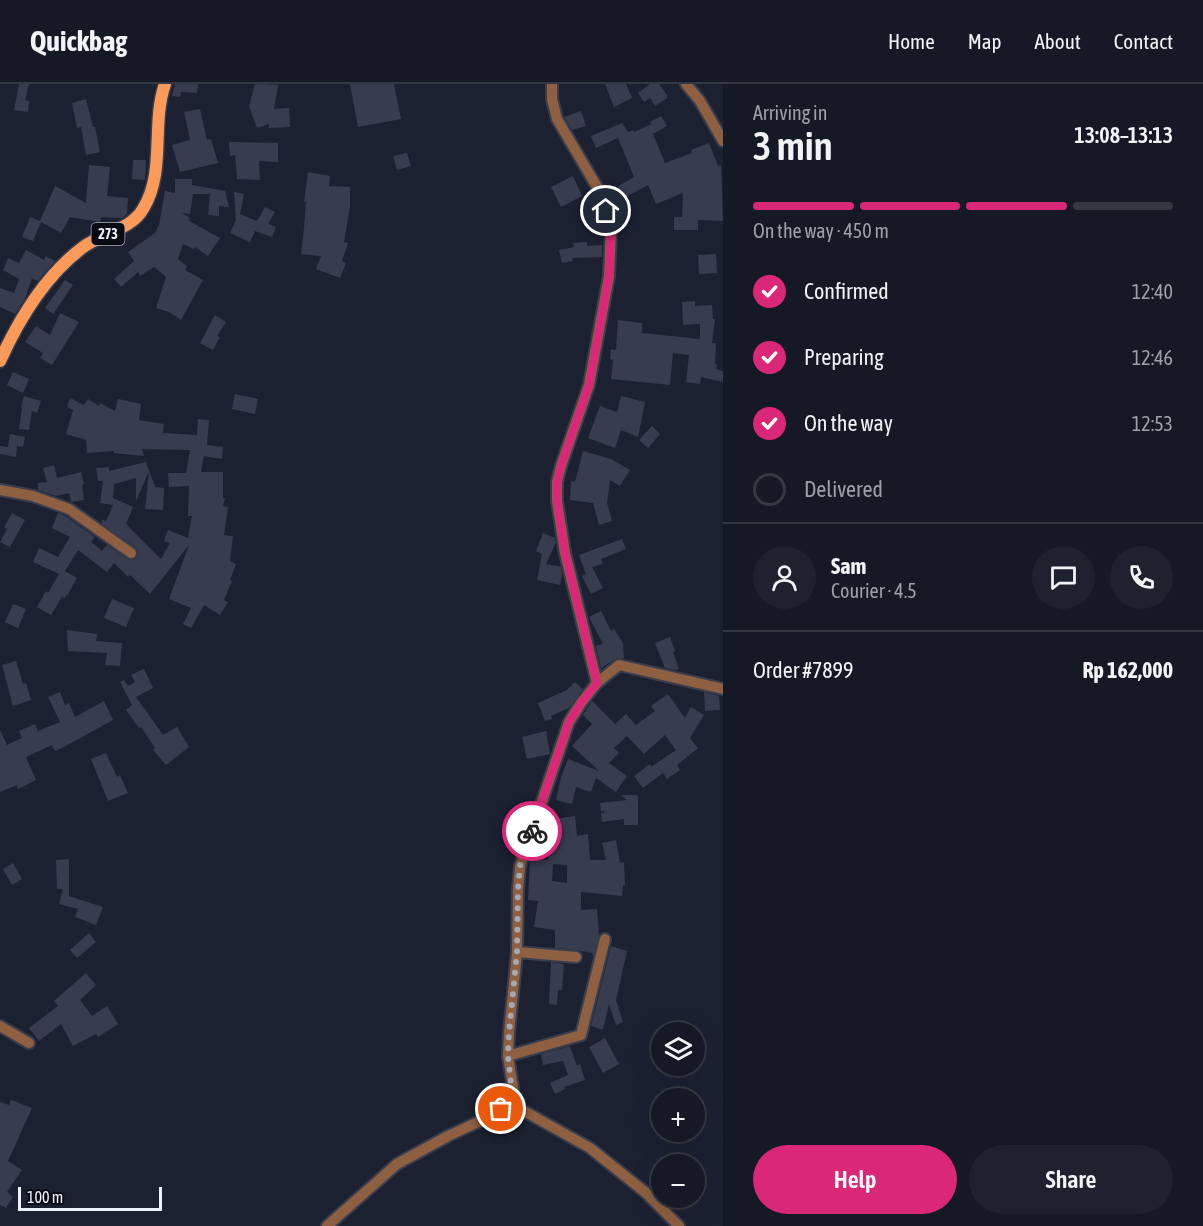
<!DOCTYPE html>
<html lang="en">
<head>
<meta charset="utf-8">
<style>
  body { margin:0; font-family:"Asap Condensed",sans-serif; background:#1e222e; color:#f1f3f6; height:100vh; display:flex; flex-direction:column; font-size:22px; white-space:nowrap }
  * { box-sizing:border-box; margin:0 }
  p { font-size:20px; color:#9da0a7 }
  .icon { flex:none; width:33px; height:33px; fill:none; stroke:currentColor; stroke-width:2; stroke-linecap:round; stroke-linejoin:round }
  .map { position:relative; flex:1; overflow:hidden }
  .details { display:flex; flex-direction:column; background:#151926; width:480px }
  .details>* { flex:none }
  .fabs { position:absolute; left:651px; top:938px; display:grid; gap:12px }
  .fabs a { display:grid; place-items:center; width:54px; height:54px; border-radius:50%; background:#151926; box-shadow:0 6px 24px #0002,0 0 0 2px #343843; font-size:30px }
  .scale { position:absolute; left:18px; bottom:15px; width:144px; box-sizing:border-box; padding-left:6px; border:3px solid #eef2fd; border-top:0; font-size:16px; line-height:21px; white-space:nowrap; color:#eef2fd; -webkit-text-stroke:4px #090b13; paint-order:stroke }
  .pin { position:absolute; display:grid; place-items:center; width:51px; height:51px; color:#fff; margin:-26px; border:3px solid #fff; border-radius:50%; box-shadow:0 2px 6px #0007 }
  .courier { position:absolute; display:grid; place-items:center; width:60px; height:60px; margin:-30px; border:4px solid #db2777; border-radius:50%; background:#fff; color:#222; box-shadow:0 2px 8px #0007 }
  .headline em { font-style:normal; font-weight:600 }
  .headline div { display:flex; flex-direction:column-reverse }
  .headline { display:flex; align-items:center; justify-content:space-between; height:102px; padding:0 30px }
  h1 { font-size:39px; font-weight:600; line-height:45px }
  .bar { display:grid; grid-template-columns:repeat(4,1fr); gap:9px 6px; align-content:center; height:72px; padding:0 30px }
  .bar i { height:8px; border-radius:4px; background:#343843 }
  .bar .on { background:#db2777 }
  .bar p { grid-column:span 4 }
  .line { display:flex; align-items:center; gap:15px; padding:0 30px; border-top:2px solid #343843 }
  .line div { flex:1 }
  .round { display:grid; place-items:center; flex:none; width:63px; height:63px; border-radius:32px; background:#1e222e }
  ol { padding:0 30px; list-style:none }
  li { display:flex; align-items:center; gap:18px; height:66px }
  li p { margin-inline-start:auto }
  li .icon { padding:6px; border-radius:50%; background:#db2777; color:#fff; stroke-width:4 }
  li:last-child { color:#9da0a7 }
  li i { width:33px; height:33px; border:3px solid #343843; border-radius:50% }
  .cta { display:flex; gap:12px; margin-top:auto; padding:12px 30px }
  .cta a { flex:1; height:69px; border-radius:36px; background:#db2777; color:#fff; font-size:24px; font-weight:600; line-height:69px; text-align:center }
  .cta a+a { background:#1e222e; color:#f1f3f6 }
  header { display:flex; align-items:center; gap:36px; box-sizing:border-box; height:84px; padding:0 30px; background:#151926; border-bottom:2px solid #343843 }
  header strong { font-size:28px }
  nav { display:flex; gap:33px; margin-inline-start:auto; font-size:21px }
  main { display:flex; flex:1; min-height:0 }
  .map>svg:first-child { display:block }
</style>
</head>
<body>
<header>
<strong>Quickbag</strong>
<nav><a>Home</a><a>Map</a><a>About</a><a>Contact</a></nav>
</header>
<main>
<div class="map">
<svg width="723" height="1142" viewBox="0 0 723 1142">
  <rect width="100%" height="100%" fill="#1c2132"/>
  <!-- building -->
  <path fill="#373c4f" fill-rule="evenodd" d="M19,0H29L25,16L29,17L28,28L14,26Z
    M175,0H198L197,9L181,8L180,13L172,12Z
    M255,0L278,1L274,25L289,24L290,43L269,44V40L257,44L249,22Z
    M350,0H394L401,35L358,43Z
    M605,0H626L632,14L614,23Z
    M650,0H659L667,11V14L655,22L650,14L644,18L638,9Z
    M86,15L93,43H95L100,68L86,71L81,43L77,44L72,19Z
    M200,25L207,56L211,55L218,79L180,88L172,61L190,56L184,28Z
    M581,27L586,42L572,46L564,33Z
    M661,32L667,42L653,50L665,79L692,69L691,66L709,59L718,82L721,81L723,137L698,136V146H674V133H682L683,109L656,120L648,101L624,114L617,103L634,93L618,54L596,64L591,52L622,39L628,48L633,46L634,48L652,40L650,38Z
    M229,58L278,59V78L259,77L260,96L237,95L235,71L230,72Z
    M407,69L411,82L397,86L393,72Z
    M133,76H146L145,96L132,95Z
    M89,81L110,83L107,112L128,114L127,130L122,134L101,133L100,138L70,133L61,149L41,138L33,157L22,153L30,133L40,137L55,102L86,119Z
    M308,88L330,92L329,102L350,103V123L344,158L348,159L342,177L346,179L340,194L316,185L321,172L301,170L304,144L306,118H304Z
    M573,92L582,112L561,123L551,103Z
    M175,95H192V101L225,107L229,123L219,122V132L208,131L210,110H193L190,130L182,129L190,134L189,137L220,154L208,172L195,163L194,165L183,160L178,175L187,182L185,186L203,196L181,236L169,228L156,224L166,193L154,183L140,192L138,188L121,203L114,195L134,177L128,168L155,149L159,141L165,107L175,109Z
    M234,108L244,110L240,130L257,137L265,123L275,128L268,140L276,143L272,153L255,147L250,158L230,149L236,136Z
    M587,158V162L602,161V173L572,174L573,177L562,179L559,166L574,163L573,159Z
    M26,166L44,176L46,172L55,177L38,197L32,194L25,215L15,230L0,223V204L14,209L19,195L3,186L8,174L19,179Z
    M716,170L717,189L699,190L698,171Z
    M65,196L73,201L53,230L45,224Z
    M695,217V222L712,221L713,235H715L712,259H716L715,280L717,281L716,285L723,287V298L701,293L700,300L686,298L689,271L673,269L670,301L611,295L613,276L610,275L611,265L616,266L618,236L642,239V249L700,255V240L683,241L682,218Z
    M60,229L79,238L52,281L40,274L43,269L25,258L36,242L50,251Z
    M215,231L226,238L217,252L220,253L213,266L200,259Z
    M13,288L29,295L23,309L7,301Z
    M235,310L258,315L255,330L232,325Z
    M24,312L41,317L37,329L32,327L29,346L19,345L22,324H21Z
    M621,312L645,318L638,353L621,346L615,364L588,354L600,322L617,328Z
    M70,314L84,321L88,315L99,322L100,319L115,327L118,315L141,320L139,336L164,340L163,349L197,351L198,335L209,336L207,361L223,363L222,375L204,372L201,388H223V414H225L223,422L228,423L224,451L233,452L230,477L236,480L230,496L232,497L224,516L228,518L220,531L204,521L191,544L183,540L191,524L169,515L189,461L150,510L130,491L128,493L114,479L107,488L78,466L65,487L77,494L67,512V510L65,514L62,513L51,531L37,523L46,507L48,509L59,490L33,478L39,464L58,473L70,453L52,444L58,429L65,432L95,453L91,458L102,467L107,461L127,475L134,476L137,473L138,466L135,463L102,440V435L106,438L113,421L100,419L103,397H98L96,384L109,383V387L146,378L155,403L164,404L163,426L145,425L149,387L136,417V394L114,400L113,414L133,423L126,440L161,475L170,459L164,457L168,446L188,454L192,432H188L189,402L169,403L168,389H186L190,366L142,365L144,372L113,369L114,367L87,369L86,356L66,350L73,326L67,323Z
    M652,342L660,350L648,364L639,356Z
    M10,350L25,353L23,363L17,362L16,373L0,370V362L8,363Z
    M583,367L611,375L630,386L620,402L610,396L607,419L612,437L599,441L593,419L570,416L571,397L575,398Z
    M54,381L57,394L81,388L84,400L82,401L84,416L71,418L69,409L56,412L38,406V399L47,398L43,384Z
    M12,429L25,436L10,463L0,458L7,445L4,443Z
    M543,449L555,454L556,458L546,480L561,483L562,490L560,501L537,496L542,470L536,467Z
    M622,455L626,465L601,475L603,480L592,483L603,504L591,510L582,492L586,490L579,471Z
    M112,515L134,524L126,543L104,534Z
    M13,520L26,525L18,544L5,538Z
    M601,527L611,547L614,545L623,559L624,574H617L601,584L596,562L603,560L589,533Z
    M67,546L97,550L96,557L122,559L120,582L105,581L107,569L68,567Z
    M670,553L675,567L673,568L679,585L674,586L665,584L655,559Z
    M16,577L23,600L26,599L31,616L13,622L2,581Z
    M144,585L153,604L136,613L163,651L177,643L189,663L166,681L153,666L155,664L141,643L139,644L126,626L132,621L120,598L124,596L128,602L135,598L131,591Z
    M575,598L583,605L569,624L551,632L552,635L545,637L538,619L567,606Z
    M60,608L65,621L69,619L75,633L104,617L113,636L62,664L55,667L52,661L26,673L36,696L18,705L17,701L0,708V646L7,661L22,654L19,647L35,640L38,647L60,638L48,613Z
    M704,608L719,612L720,626L705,627Z
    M668,610L685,634L691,623L704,631L690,654L698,664L677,681L680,686L667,695L663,689L643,704L634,692L650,680L651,683L676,666L665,651L644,670L627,652L614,664L619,669L609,679L627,692L616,708L596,694L591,708L576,703L572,720L556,716L561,693L568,675L599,687L572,662L592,640L583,631L592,617L615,640L626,630L636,641L655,627L651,622Z
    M546,647L550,670L527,675L522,653Z
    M106,669L117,693L120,691L128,709L108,717L91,675Z
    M621,711H638V741H624V735L602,738L601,729L607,728L601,727L600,719L627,716Z
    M575,732L577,752L588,750L590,776H606L602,759L616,756L620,779L624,778L625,801H623L622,812L581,808V826L597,825L599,851L593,873L592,869L577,866L555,864V846L534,843L538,817L528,816L530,775L548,776L549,762L538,760L540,749L557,753L555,735ZM553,780L567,781V799L552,797Z
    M69,775V812L103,823L96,841L75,833L78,825L59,820L63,805H57L56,776Z
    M13,779L22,795L12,801L3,785Z
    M89,849L96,858L77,874L70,866Z
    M611,862L627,867L616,916L623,938L616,941L609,920L603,946L591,942Z
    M551,878L564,880L562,906H558L557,921L549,920Z
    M86,889L96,901L80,916L92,932L107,922L118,940L98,953L96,950L73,962L61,940L39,957L29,944L58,922L54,917Z
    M605,954L619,980L603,989L589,963Z
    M570,962L577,982L580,980L585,996L564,1003L565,1005L555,1010L550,999L568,991L563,977L543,981L541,970Z
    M11,1016L32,1024L8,1077L22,1086L7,1108L13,1113L6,1124L0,1121V1018L9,1021Z"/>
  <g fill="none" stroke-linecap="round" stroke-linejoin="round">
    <!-- minor casing -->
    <g stroke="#393e4e" stroke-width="14">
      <path id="minor" d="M686,0L700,17L723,57
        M0,406L33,412L69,425L131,469
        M597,599L619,581L723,605
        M517,868L576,873
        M0,942L29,959
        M508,972L581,951L605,855
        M508,1018L590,1064L645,1108L679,1142
        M327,1142L397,1080L448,1052L493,1031L511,1013L513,1004L508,972L509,949L517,868L518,805L520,782L569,638L581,619L597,599L565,469L557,417V398L561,382L589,301L609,192L611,146L600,108L557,35L552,15V0"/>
    </g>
    <!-- major casing -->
    <g stroke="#393e4e" stroke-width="15">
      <path id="major" d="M0,277C19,235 45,192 82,164C101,149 131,146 143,125C166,88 151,40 165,0"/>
    </g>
    <!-- minor -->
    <use href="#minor" stroke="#8e5f41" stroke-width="10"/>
    <!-- major -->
    <use href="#major" stroke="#fb9a59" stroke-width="12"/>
  </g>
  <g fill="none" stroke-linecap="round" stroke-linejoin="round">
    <!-- done -->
    <path stroke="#a4a9b6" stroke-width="6" stroke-dasharray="0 10.8" d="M501,1025L511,1013L512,1008L508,972L509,949L517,868L518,806L520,782L532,747"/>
    <!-- route -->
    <path stroke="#db2777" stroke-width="8" d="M532,747L569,638L581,619L597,599L565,469L557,417V398L561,382L589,301L605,214L609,192L611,146L606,127"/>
  </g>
  <g text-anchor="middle" stroke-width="4.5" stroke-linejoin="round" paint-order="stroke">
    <!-- shield labels -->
    <rect fill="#090b13" stroke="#a9adb7" stroke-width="1.5" x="91.5" y="139" width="33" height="22" rx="4.5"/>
    <g font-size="14" font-weight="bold" fill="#eef2fd">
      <text x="108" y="155">273</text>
    </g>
  </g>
</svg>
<div class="fabs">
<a><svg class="icon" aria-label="layers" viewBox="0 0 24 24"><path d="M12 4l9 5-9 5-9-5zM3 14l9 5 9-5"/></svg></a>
<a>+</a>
<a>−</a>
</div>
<div class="scale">100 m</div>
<div class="pin" style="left:501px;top:1025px;background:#ea580c"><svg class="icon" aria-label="bag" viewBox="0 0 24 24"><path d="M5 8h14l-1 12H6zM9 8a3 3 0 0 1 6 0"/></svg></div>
<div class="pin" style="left:606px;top:127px;background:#1f2937"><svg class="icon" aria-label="home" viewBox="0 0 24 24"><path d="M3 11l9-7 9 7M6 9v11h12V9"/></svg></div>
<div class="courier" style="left:532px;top:747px"><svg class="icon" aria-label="bike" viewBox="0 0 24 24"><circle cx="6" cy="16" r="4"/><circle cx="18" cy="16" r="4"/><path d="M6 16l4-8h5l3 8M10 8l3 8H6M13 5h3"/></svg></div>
</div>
<section class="details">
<div class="headline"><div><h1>3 min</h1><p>Arriving in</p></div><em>13:08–13:13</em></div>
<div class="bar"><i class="on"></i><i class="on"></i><i class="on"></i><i></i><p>On the way · 450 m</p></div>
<ol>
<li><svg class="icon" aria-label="check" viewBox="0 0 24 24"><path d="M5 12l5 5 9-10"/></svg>Confirmed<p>12:40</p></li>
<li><svg class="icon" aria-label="check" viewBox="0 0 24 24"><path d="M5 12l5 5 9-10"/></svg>Preparing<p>12:46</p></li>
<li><svg class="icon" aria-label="check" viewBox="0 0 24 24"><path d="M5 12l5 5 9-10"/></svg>On the way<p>12:53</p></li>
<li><i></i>Delivered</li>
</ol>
<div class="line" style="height:108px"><a class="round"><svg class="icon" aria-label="person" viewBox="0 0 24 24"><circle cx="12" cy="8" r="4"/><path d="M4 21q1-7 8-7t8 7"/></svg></a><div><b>Sam</b><p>Courier · 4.5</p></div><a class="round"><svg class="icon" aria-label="chat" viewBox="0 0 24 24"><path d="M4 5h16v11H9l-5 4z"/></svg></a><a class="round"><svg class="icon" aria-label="phone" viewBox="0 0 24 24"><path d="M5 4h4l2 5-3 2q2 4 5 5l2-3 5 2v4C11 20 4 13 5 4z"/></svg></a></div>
<div class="line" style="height:78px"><div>Order #7899</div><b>Rp 162,000</b></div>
<div class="cta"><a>Help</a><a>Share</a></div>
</section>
</main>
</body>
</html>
